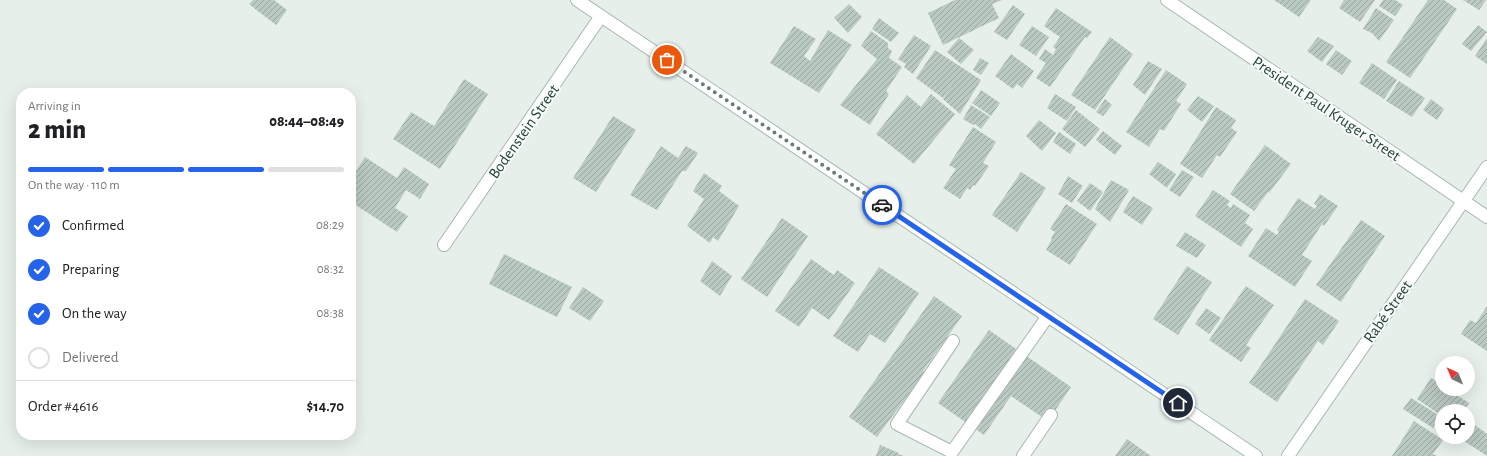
<!DOCTYPE html>
<html lang="en">
<head>
<meta charset="utf-8">
<style>
  body { margin:0; font-family:"Alegreya Sans",sans-serif; background:#f6f6f6; color:#202124; height:100vh; display:flex; flex-direction:column; font-size:15px; white-space:nowrap }
  * { box-sizing:border-box; margin:0 }
  p { font-size:13px; color:#757577 }
  .icon { flex:none; width:22px; height:22px; fill:none; stroke:currentColor; stroke-width:2; stroke-linecap:round; stroke-linejoin:round }
  .map { position:relative; flex:1; overflow:hidden }
  .panel { position:absolute; left:16px; top:88px; width:340px; height:352px; display:flex; flex-direction:column; background:#fff; border-radius:16px; box-shadow:0 4px 16px #0002 }
  .panel>* { flex:none }
  .needle { width:26px; rotate:316deg }
  .tools { position:absolute; left:1435px; top:356px; display:grid; gap:8px }
  .tools a { display:grid; place-items:center; width:40px; height:40px; border-radius:50%; background:#fff; box-shadow:0 4px 16px #0002; font-size:20px }
  .pin { position:absolute; display:grid; place-items:center; width:34px; height:34px; color:#fff; margin:-17px; border:2px solid #fff; border-radius:50%; box-shadow:0 1px 4px #0007 }
  .courier { position:absolute; display:grid; place-items:center; width:40px; height:40px; margin:-20px; border:3px solid #2563eb; border-radius:50%; background:#fff; color:#222; box-shadow:0 1px 5px #0007 }
  .summary em { font-style:normal; font-weight:800 }
  .summary div { display:flex; flex-direction:column-reverse }
  .summary { display:flex; align-items:center; justify-content:space-between; height:68px; padding:0 12px }
  h1 { font-size:26px; font-weight:800; line-height:30px }
  .bar { display:grid; grid-template-columns:repeat(4,1fr); gap:6px 4px; align-content:center; height:48px; padding:0 12px }
  .bar i { height:5px; border-radius:3px; background:#e0e0e0 }
  .bar .active { background:#2563eb }
  .bar p { grid-column:span 4 }
  .line { display:flex; align-items:center; gap:10px; padding:0 12px; border-top:1px solid #e0e0e0 }
  .line div { flex:1 }
  ol { padding:0 12px; list-style:none }
  li { display:flex; align-items:center; gap:12px; height:44px }
  li p { margin-inline-start:auto }
  li .icon { padding:4px; border-radius:50%; background:#2563eb; color:#fff; stroke-width:4 }
  li:last-child { color:#757577 }
  li i { width:22px; height:22px; border:2px solid #e0e0e0; border-radius:50% }
  .map>svg:first-child { display:block }
</style>
</head>
<body>
<div class="map">
<svg width="1487" height="456" viewBox="0 0 1487 456">
  <defs>
    <pattern id="building-hatch" width="6" height="6" patternUnits="userSpaceOnUse"><rect width="6" height="6" fill="#bbc9c3"/><path d="M-1 1l2-2M0 6l6-6M5 7l2-2" fill="none" stroke="#98a59f"/></pattern>
  </defs>
  <rect width="100%" height="100%" fill="#e6efea"/>
  <!-- building -->
  <path fill="url(#building-hatch)" d="M253,0H274L287,10L276,25L249,4Z
    M955,0H1002L992,4L999,18L943,45L928,13Z
    M1274,0H1311L1299,17Z
    M1344,0H1375L1360,22L1339,8Z
    M1383,0H1395L1403,5L1395,16L1379,6Z
    M1428,0H1444L1457,9L1410,78L1386,62Z
    M1463,0H1486L1479,10Z
    M849,4L862,17L848,33L834,18Z
    M1013,5L1025,14L1007,40L994,32Z
    M1056,8L1092,32L1087,38L1085,37L1050,87L1036,78L1046,63L1039,59L1045,49L1053,55L1056,49L1053,47L1060,37L1044,26Z
    M1376,8L1394,20L1379,41L1372,33L1363,29Z
    M879,18L899,33L891,42L872,29Z
    M1478,25L1487,32L1471,51L1462,44Z
    M794,26L816,39L804,56L810,61L828,30L852,45L819,93L770,63Z
    M1032,26L1049,37L1036,56L1019,45Z
    M871,31L888,43V48L892,51L889,58L902,67L886,91L889,94L870,125L840,105L877,59L861,46Z
    M914,35L931,46L913,74L904,67L906,64L898,59Z
    M1110,37L1133,54L1095,110L1071,95Z
    M1318,37L1334,46L1322,62L1307,51Z
    M959,38L974,50L961,64L947,52Z
    M1487,38V64L1475,56Z
    M935,50L981,80L960,114L943,99L955,80L943,98L916,78Z
    M1336,50L1352,61L1342,75L1326,64Z
    M1011,54L1034,71L1022,88L1017,84L1013,89L995,76Z
    M980,58L989,63L981,75L973,70Z
    M1148,61L1162,69L1145,95L1133,85Z
    M1372,63L1397,80L1384,99L1359,83Z
    M1166,70L1187,84L1176,101L1181,104L1164,131L1160,129L1149,147L1126,132Z
    M464,79L488,94L440,169L393,139L411,112L434,126Z
    M1399,81L1425,98L1412,117L1386,101Z
    M981,90L1000,103L991,116L972,103L977,97Z
    M931,94L955,114L914,164L876,134L907,95L921,107Z
    M1055,94L1076,107L1067,121L1047,108Z
    M1198,96L1214,106L1202,122L1187,110Z
    M1105,99L1112,105L1103,116L1096,112Z
    M1431,99L1444,109L1437,120L1423,110Z
    M971,105L990,117L981,129L975,124L973,125L963,119Z
    M1216,107L1236,120L1231,128L1237,132L1220,157L1217,155L1202,178L1180,164Z
    M1076,110L1100,129L1085,147L1062,129Z
    M613,116L636,130L596,192L573,178Z
    M1039,120L1056,133L1042,151L1026,136Z
    M973,127L996,142L983,163L989,166L975,186L973,185L970,190L967,188L960,199L943,188L956,169L949,165Z
    M1103,131L1122,146L1115,155L1096,140Z
    M1059,132L1076,144L1070,154L1053,142Z
    M1265,145L1291,164L1269,193L1268,192L1254,211L1230,194Z
    M661,146L678,158L686,146L698,153L686,171H682L657,210L630,195Z
    M365,157L397,178L404,167L429,184L420,199L406,190L395,208L408,216L397,232L351,202V179Z
    M1158,162L1176,174L1167,188L1149,174Z
    M1182,170L1194,177L1180,197L1169,190Z
    M1021,172L1046,188L1017,232L992,215Z
    M704,173L722,186L719,191L739,206L718,241L713,237L710,243L687,226L704,199L693,191Z
    M1068,176L1083,186L1072,203L1058,194Z
    M1111,180L1129,190L1110,222L1095,209Z
    M1090,183L1103,192L1090,211L1077,201Z
    M1213,190L1230,201L1227,205L1231,208L1233,204L1250,215L1245,223L1253,229L1241,247L1195,216Z
    M1320,194L1338,206L1324,226L1322,224L1302,255L1312,261L1295,287L1248,256L1266,228L1277,235L1279,232L1277,230L1298,198L1315,209L1317,206L1314,204Z
    M1133,196L1153,208L1142,225L1123,212Z
    M1066,204L1097,224L1070,265L1046,250L1052,239L1051,238L1055,232L1050,229Z
    M782,218L808,236L767,297L741,279Z
    M1361,220L1385,236L1341,302L1316,285Z
    M1185,232L1206,245L1197,258L1176,246Z
    M504,254L572,287L557,317L489,284Z
    M811,259L834,275L837,270L855,283L829,320L812,308L799,327L775,311Z
    M712,261L732,276L720,296L700,281Z
    M1187,266L1212,282L1178,335L1153,319Z
    M879,267L919,293L885,343L870,334L858,352L833,336Z
    M1246,286L1274,305L1246,345L1251,348L1241,362L1209,340Z
    M583,287L604,301L590,321L569,308Z
    M934,296L962,316L923,371L930,377L922,389L916,384L877,437L849,417Z
    M1305,299L1339,321L1323,345L1318,341L1277,402L1249,383Z
    M1487,306V351L1461,334L1470,320L1476,323Z
    M1206,308L1221,318L1209,334L1195,324Z
    M989,330L1071,387L1048,421L1011,396L984,435L938,403Z
    M1442,371V389H1454L1452,392L1469,403L1464,411H1442V416L1417,399L1431,378L1436,381Z
    M1411,398L1440,416L1433,428L1403,409Z
    M1414,421L1443,440L1433,454L1437,456H1392Z
    M1472,423L1487,434V456L1461,439L1463,437H1468V429Z
    M1127,439L1151,456H1115Z
    M880,445L899,453L898,454L904,456H876Z"/>
  <g fill="none" stroke-linecap="round" stroke-linejoin="round">
    <!-- minor casing -->
    <g stroke="#a8b7b1" stroke-width="14">
      <path id="minor" d="M577,0L1256,456
        M1167,0L1487,217
        M444,245L601,16
        M953,341L897,424L952,452L1048,316
        M1023,456L1051,415
        M1288,456L1487,167"/>
    </g>
    <!-- minor -->
    <use href="#minor" stroke="#fff" stroke-width="12"/>
  </g>
  <g fill="none" stroke-linecap="round" stroke-linejoin="round">
    <!-- done -->
    <path stroke="#697e76" stroke-width="4" stroke-dasharray="0 7.2" d="M667,60L882,205"/>
    <!-- route -->
    <path stroke="#2563eb" stroke-width="5" d="M882,205L1178,403"/>
  </g>
  <g text-anchor="middle" stroke-width="4" stroke-linejoin="round" paint-order="stroke">
    <!-- street labels -->
    <g font-size="16" fill="#254138" stroke="#f7fbf9">
      <text transform="translate(1327 108) rotate(34)" y="6">President Paul Kruger Street</text>
      <text transform="translate(523 131) rotate(-55)" y="6">Bodenstein Street</text>
      <text transform="translate(1387 311) rotate(-55)" y="6">Rabé Street</text>
    </g>
  </g>
</svg>
<div class="tools">
<a><svg class="needle" viewBox="-14 -14 28 28"><path d="M0-13l5 13h-10z" fill="#e53935"/><path d="M0 13l5-13h-10z" fill="#757577"/></svg></a>
<a><svg class="icon" aria-label="locate" viewBox="0 0 24 24"><circle cx="12" cy="12" r="6"/><path d="M12 2v4M12 18v4M2 12h4M18 12h4"/></svg></a>
</div>
<div class="pin" style="left:667px;top:60px;background:#ea580c"><svg class="icon" aria-label="bag" viewBox="0 0 24 24"><path d="M5 8h14l-1 12H6zM9 8a3 3 0 0 1 6 0"/></svg></div>
<div class="pin" style="left:1178px;top:403px;background:#1f2937"><svg class="icon" aria-label="home" viewBox="0 0 24 24"><path d="M3 11l9-7 9 7M6 9v11h12V9"/></svg></div>
<div class="courier" style="left:882px;top:205px"><svg class="icon" aria-label="car" viewBox="0 0 24 24"><path d="M5 17H2v-5l4-1 3-4h7l3 4 3 1v5h-3M9 17h6M6 11h13"/><circle cx="7" cy="17" r="2"/><circle cx="17" cy="17" r="2"/></svg></div>
<section class="panel">
<div class="summary"><div><h1>2 min</h1><p>Arriving in</p></div><em>08:44–08:49</em></div>
<div class="bar"><i class="active"></i><i class="active"></i><i class="active"></i><i></i><p>On the way · 110 m</p></div>
<ol>
<li><svg class="icon" aria-label="check" viewBox="0 0 24 24"><path d="M5 12l5 5 9-10"/></svg>Confirmed<p>08:29</p></li>
<li><svg class="icon" aria-label="check" viewBox="0 0 24 24"><path d="M5 12l5 5 9-10"/></svg>Preparing<p>08:32</p></li>
<li><svg class="icon" aria-label="check" viewBox="0 0 24 24"><path d="M5 12l5 5 9-10"/></svg>On the way<p>08:38</p></li>
<li><i></i>Delivered</li>
</ol>
<div class="line" style="height:52px"><div>Order #4616</div><b>$14.70</b></div>
</section>
</div>
</body>
</html>
